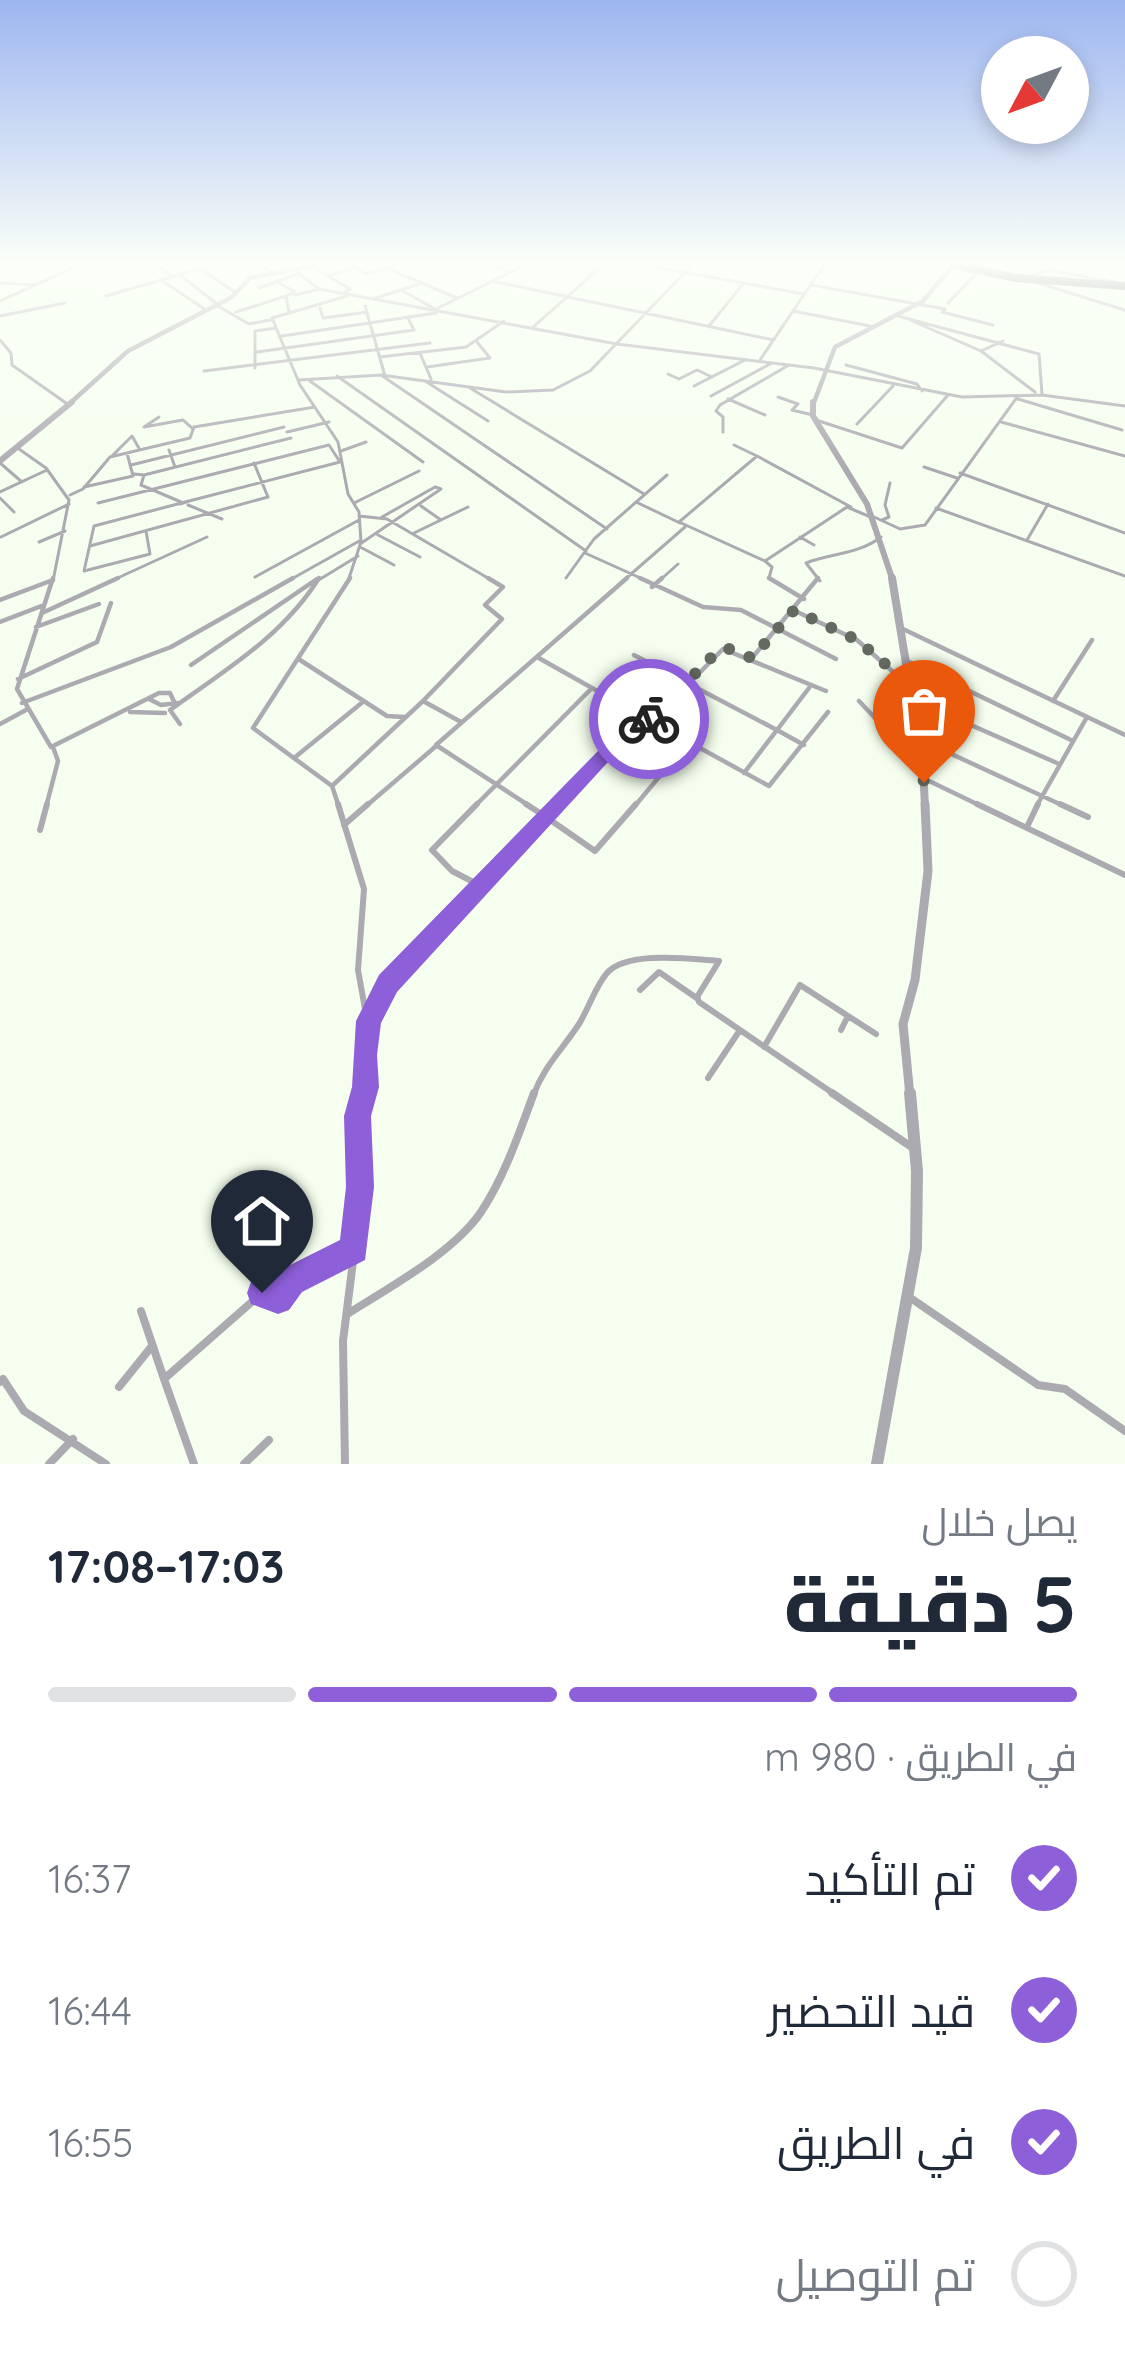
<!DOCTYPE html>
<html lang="ar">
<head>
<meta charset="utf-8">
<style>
  body { margin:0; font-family:Quicksand,Cairo,sans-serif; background:#f6f6f7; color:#1f2937; direction:rtl; height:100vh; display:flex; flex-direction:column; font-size:45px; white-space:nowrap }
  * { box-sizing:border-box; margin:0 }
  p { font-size:39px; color:#747a83 }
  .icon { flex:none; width:66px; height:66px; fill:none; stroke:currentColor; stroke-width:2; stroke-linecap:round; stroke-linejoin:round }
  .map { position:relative; height:1464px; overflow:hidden; direction:ltr }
  .panel { display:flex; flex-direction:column; background:#fff; flex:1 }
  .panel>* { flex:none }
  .needle { width:78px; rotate:229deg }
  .controls { position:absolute; left:981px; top:36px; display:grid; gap:24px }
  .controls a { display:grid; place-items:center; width:108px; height:108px; border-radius:50%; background:#fff; box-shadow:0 6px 18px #0003; font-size:60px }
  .pin { position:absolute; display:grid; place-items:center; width:102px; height:102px; color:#fff; margin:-123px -51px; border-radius:50% 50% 50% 0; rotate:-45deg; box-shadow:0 0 12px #0007 }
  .pin .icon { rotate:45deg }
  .courier { position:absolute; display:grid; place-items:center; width:120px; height:120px; margin:-60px; border:9px solid #8d5fd9; border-radius:50%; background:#fff; color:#222; box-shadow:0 3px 15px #0007 }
  .headline em { font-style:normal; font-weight:800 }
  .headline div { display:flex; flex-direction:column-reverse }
  .headline { display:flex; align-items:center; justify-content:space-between; height:204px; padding:0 48px }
  h1 { font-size:78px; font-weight:800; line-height:90px }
  .bar { display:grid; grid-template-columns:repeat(4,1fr); gap:18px 12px; align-content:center; height:144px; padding:0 48px }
  .bar i { height:15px; border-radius:9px; background:#e0e1e3 }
  .bar .active { background:#8d5fd9 }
  .bar p { grid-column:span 4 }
  ol { padding:0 48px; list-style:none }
  li { display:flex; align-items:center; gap:36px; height:132px }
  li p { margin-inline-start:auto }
  li .icon { padding:12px; border-radius:50%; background:#8d5fd9; color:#fff; stroke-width:4 }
  li:last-child { color:#747a83 }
  li i { width:66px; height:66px; border:6px solid #e0e1e3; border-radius:50% }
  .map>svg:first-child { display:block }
</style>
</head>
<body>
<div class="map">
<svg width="1125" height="1464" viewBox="0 0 1125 1464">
  <rect width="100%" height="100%" fill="#f6ffef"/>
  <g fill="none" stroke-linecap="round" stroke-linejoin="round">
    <!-- minor-far3 -->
    <path stroke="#acaab1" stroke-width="3" d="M156,265L173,277
      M262,265L270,271
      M351,265L366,274L396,265
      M490,265L510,272
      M644,265L804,294
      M1053,265L1049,270L1114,282
      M313,267L350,289L345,292
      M386,268L457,298
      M200,269L235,292
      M296,271L319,289L617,344L814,368L962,397L1042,395L1125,406
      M180,275L217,304
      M1032,275L1050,270
      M327,276L355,268
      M161,280L206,310
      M276,281L295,292L286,296L289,312
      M492,281L774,340
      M0,283L36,285
      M1038,283L1125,310
      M811,285L945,309L942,312L993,325
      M259,288L298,274
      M403,291L435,309
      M295,295L319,289
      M106,296L213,265
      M347,296L272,318L300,385L338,442L348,494L359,512L361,542L348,581
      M376,298L422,283
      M0,301L79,265
      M948,303L977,273
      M216,305L249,324L270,320
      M365,306L385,376
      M320,308L323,318L367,312
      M438,308L525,265
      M793,311L870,326
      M236,312L286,296
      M0,316L65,303
      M898,316L1039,354L1042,394
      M910,320L981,351L1035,392
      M709,326L743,284
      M532,328L603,265
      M282,336L436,313
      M0,340L11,353L12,365L66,403
      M981,351L1003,341
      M257,352L414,330L408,318
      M420,353L431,379
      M380,357L466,347L504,321
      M760,360L824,265
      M846,365L917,384L922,391
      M427,367L490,358L477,342
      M255,368V331L276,328
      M204,371L430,343
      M668,374L679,379L697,370L712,377
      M381,375L607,529
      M337,376L586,551
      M299,380L381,375L506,392L553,390L590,371L692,265
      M310,381L423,462
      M425,381L488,421
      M694,386L745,360
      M470,388L644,494
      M711,396L772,363
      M778,397L798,404L792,410L813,415
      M728,399L765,415
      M1018,399L1122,430
      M159,417L144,427L183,420L192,428
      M816,420L902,448L948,395
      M1001,422L1125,456
      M857,424L893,386
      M287,432L329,422
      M723,432V417L716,411L720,405L789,365
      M734,445L757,456
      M19,449L46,468L69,500L53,581
      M169,450L175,467
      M341,451L366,442
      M112,456L132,436L140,450
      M0,463L22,482
      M131,465L284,427
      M924,467L957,478
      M960,473L1125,533
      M134,474L144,475L141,485L181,502
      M144,475L291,438
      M84,487L133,476L127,453
      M0,492L47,470
      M70,495L83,489L110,457L190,438L194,427L315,407
      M0,498L14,512
      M189,501L340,462
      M636,502L680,523
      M98,503L329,445L340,462
      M354,503L419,471
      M188,505L222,519
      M421,506L441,520
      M936,508L1125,576
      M359,516L387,519L493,581
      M872,516L900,529L925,525L1018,396
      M882,520L889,517L885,505L890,483
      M146,531L150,554L84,571L94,526L189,501L180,504
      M414,533L468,507
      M378,535L420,557
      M1,537L69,504
      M800,537L814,545
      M1027,540L1048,504
      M39,542L65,531
      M360,544L441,489L435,487L382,517
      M90,546L268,497L254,463
      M362,548L394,565
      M585,553L647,581
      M765,561L847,507L873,518
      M255,577L359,520
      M566,578L594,539L667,475
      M111,581L207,537
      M288,581L361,540
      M317,581L358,556
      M623,581L685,527
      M659,581L678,564
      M774,581L769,578L772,567L765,561L679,522L757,456L851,507
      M820,581L806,563C833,553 859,554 881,537"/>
    <!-- minor-far2 -->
    <path stroke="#acaab1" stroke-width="4.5" d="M53,578L17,689L51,747L159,693H170L176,706
      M350,578L253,728L332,786L423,701
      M640,578L703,607L741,610L836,659
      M769,578L804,599
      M652,587L662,578
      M0,600L53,580
      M793,610L857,640L908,685
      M42,613L118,578
      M0,622L44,605
      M36,627L99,604
      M903,629L1125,735
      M634,655L777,730L744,773
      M537,657L640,715
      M752,658L818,578
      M300,660L387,716L404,717
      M909,662L1071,740
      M191,665L317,579
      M18,679L97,642L111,603
      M149,699L161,705L177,703
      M914,700L1057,763
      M859,701L921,767
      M1053,701L1092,640
      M22,703L171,647L293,578
      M130,712L165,713
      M652,721L723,649L826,691
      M461,722L423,701L502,619L485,605L503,587L488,578
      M0,724L26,710
      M180,724L170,710C224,671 283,636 319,578
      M919,739L1066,807
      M804,745L777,730L809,688
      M294,758L364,701
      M925,779L983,807
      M332,786L339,807
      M46,807L58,761L53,747
      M365,807L435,747
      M474,807L592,688
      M531,807L436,745L627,578
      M555,807L640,715L769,786L828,712
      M634,807L689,741
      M1036,807L1087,717"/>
    <!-- minor-far1 -->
    <path stroke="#acaab1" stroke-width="6" d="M338,804L364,889L358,970L369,1031L363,1096
      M477,804L432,850L452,871L481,886
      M558,804L546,817L595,851L636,804
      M977,804L1125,875
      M1060,804L1088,817
      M344,825L368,804
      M1027,827L1038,804
      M40,830L47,804
      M718,963L697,997L699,1002L837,1096
      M640,990L659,972L698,999
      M369,1021L388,984L546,817L526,804
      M841,1030L848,1016
      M764,1047L800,985L876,1034
      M708,1078L740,1030
      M533,1096C544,1066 562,1050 579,1024C589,1008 595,987 607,973C627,950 691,959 719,961"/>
    <!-- minor -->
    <path stroke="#acaab1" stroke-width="8" d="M832,1093L910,1146
      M909,1297L1038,1385L1065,1389L1125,1431
      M141,1311L164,1379
      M349,1313C390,1287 454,1252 481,1212C505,1176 519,1133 534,1093
      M0,1382L3,1379L24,1411L106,1464
      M119,1387L152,1346
      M49,1464L73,1439
      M194,1464L164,1379L262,1293L278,1299L299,1275L353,1250
      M244,1464L269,1440
      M345,1464L343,1341L359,1214L357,1116L364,1093"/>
    <!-- tertiary-far4 -->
    <path stroke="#acaab1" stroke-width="4.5" d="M68,405L128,351L232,297L250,278L315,265
      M813,405L835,347L923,301L953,265"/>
    <!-- tertiary-far3 -->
    <path stroke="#acaab1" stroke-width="6" d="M813,402V416L867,504L893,581
      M0,461L72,402"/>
    <!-- tertiary-far2 -->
    <path stroke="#acaab1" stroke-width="8" d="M892,578L923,767L925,807"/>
    <!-- tertiary-far1 -->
    <path stroke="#acaab1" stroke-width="9" d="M910,1096L903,1024L915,980L928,871L925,804"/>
    <!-- tertiary -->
    <path stroke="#acaab1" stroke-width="12" d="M877,1464L916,1248L917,1171L910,1093"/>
    <!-- trunk -->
    <path stroke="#605c69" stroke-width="8" d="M955,265L1016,278L1125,286"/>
  </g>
  <!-- sky -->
  <linearGradient id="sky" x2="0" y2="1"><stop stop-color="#9db6f0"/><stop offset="0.56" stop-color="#fbfff8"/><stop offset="1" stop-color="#fbfff8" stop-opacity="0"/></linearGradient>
  <rect width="1125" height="470" fill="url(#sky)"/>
  <!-- route -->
  <path fill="#8d5fd9" d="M640,708L656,714V725H642L397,992L381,1023L377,1055L379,1087L371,1116L374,1187L365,1260L302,1292L289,1310L278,1314L251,1304L247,1293L251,1282L262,1278L272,1281L280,1270L340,1240L346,1187L344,1116L352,1087L356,1021L379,975Z"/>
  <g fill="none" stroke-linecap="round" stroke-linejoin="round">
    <!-- done -->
    <path stroke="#646a60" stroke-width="12" stroke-dasharray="0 21.6" d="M649,719L717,652L729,649L752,658L794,610L857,640L910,685L924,783"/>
  </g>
</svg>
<div class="controls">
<a><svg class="needle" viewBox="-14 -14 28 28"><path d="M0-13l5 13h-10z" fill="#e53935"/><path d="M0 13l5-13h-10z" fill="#747a83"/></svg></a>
</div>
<div class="pin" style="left:924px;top:783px;background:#ea580c"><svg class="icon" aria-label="bag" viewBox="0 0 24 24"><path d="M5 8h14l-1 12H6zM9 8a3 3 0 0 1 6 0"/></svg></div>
<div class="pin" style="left:262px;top:1293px;background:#1f2937"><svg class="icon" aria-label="home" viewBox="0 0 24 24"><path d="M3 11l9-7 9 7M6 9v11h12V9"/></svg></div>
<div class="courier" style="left:649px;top:719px"><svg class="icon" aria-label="bike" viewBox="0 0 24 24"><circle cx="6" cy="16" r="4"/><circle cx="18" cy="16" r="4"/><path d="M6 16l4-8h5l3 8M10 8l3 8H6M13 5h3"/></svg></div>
</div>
<section class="panel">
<div class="headline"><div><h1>5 دقيقة</h1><p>يصل خلال</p></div><em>17:03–17:08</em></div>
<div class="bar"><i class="active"></i><i class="active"></i><i class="active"></i><i></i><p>في الطريق · 980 m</p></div>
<ol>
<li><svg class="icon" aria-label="check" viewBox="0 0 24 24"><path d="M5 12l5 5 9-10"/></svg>تم التأكيد<p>16:37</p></li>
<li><svg class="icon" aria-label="check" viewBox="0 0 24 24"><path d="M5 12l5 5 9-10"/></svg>قيد التحضير<p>16:44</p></li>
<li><svg class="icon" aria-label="check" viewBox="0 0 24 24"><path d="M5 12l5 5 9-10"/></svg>في الطريق<p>16:55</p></li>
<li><i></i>تم التوصيل</li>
</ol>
</section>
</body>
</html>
